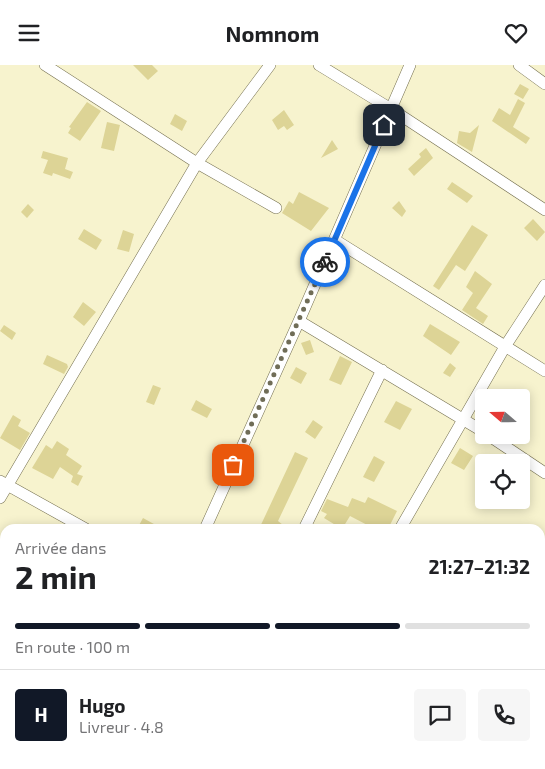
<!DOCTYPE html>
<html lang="fr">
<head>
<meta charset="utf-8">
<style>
  body { margin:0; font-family:"Exo 2",sans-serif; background:#f6f6f6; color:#202124; height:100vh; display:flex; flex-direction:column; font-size:19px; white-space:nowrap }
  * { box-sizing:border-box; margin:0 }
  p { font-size:16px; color:#757577 }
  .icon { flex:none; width:28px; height:28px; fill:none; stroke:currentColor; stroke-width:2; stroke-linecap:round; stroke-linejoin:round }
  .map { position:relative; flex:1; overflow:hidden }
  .details { position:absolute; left:0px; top:459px; width:545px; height:246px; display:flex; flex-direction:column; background:#fff; border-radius:15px 15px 0 0; box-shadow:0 2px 12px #0003 }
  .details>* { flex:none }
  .needle { width:32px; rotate:290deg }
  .tools { position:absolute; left:475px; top:324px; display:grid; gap:10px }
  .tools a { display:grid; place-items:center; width:55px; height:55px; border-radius:5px; background:#fff; box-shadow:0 2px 12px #0003; font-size:25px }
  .pin { position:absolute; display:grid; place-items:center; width:42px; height:42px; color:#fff; margin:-21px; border-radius:10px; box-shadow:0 2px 8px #0006 }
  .courier { position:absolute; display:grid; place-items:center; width:50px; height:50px; margin:-25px; border:4px solid #1a73e8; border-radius:50%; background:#fff; color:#222; box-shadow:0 1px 6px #0007 }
  .headline em { font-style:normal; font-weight:700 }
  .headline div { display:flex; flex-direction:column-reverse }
  .headline { display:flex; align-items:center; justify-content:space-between; height:85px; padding:0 15px }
  h1 { font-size:32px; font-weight:700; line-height:38px }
  .bar { display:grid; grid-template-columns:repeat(4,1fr); gap:8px 5px; align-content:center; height:60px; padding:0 15px }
  .bar i { height:6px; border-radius:4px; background:#e0e0e0 }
  .bar .active { background:#111827 }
  .bar p { grid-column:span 4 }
  .line { display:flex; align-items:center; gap:12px; padding:0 15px; border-top:1px solid #e0e0e0 }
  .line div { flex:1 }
  .round { display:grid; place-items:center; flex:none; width:52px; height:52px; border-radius:5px; background:#f6f6f6 }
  header { display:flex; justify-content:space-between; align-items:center; height:65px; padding:0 15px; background:#fff; font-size:22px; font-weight:700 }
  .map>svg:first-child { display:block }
</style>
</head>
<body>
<header><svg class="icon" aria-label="menu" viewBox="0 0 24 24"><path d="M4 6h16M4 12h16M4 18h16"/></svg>Nomnom<svg class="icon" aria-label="heart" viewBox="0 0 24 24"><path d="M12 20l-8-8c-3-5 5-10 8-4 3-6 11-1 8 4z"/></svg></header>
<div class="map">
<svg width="545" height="704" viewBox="0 0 545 704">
  <rect width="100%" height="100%" fill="#f7f3ce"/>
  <!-- building -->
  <path fill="#ddd496" d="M133,0H152L158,6L148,15Z
    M520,19L529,24L523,34L514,29Z
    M518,34L525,38L513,62L530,73L526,79L492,56L499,43L510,50Z
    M87,37L101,46L80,76L68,68L71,63L69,62Z
    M284,45L294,60L287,65L284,61L278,65L272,55Z
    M175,49L187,56L182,66L170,59Z
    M107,57L120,60L114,86L101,83Z
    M479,60L472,87L457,78L459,66L470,68Z
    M332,75L338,84L321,93Z
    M426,83L433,93L414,111L408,104L421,92L419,89Z
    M43,86L68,93L65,104L73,107L70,114L53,108L52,111L43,108L48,95L41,93Z
    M452,117L473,131L467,138L447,124Z
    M299,127L329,143L311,166L282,148L289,136L293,139Z
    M399,136L406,146L402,152L392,143Z
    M28,139L34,145L27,153L21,147Z
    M533,154L545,167L537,176L524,163Z
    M472,160L488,170L465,206L456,200L439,225L433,221Z
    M84,164L102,175L96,185L78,174Z
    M123,165L134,169L129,187L117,184Z
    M475,206L492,219L476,243L488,251L483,259L462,245L473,228L466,222Z
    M83,237L96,247L84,261L73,252Z
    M430,259L460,277L451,290L423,271Z
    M4,260L16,268L12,275L0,266Z
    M310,275L314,287L306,290L301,278Z
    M47,290L67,299L68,302L64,309L43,299Z
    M340,291L352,297L341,320L329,315Z
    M450,298L456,303L450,312L443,308Z
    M296,302L307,308L301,319L290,313Z
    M153,320L161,323L154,340L146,337Z
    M196,335L212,344L207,353L191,345Z
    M396,336L412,344L400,365L384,357Z
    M13,350L21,355L18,361L30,368L20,385L0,373Z
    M313,355L323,362L315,374L305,367Z
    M57,376L69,384L66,390L82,401L77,409L83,411L78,421L71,417L73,411L60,402L53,414L32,403L46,380L52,384Z
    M460,383L473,391L464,405L451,398Z
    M295,387L308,393L278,456L288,464H259Z
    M374,391L385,397L374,417L363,412Z
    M368,432L397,446L388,464H375L350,451L342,464L324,453L327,449L321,446L327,434L348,442L352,433L365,438Z
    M143,453L163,464H137Z"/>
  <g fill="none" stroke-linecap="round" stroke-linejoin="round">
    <!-- minor casing -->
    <g stroke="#746f4f" stroke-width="12">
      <path id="minor" d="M45,0L197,98L276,143
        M319,0L391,44L545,145
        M519,0L545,19
        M335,175L545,306
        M299,256L484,367
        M488,370L545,408
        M0,416L86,464
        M0,433L197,98L270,0
        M205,464L299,256L410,0
        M304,464L382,305
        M400,464L506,280L545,220
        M0,542L5,544
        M0,573L5,605
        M540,595L545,586
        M0,634L5,636
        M540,688L545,690
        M20,700L21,704
        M307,700L315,704
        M112,704L113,700
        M280,704L281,700
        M479,704L481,700"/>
    </g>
    <!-- minor -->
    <use href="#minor" stroke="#fff" stroke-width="11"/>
  </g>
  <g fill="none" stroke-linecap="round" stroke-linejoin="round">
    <!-- done -->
    <path stroke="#706d57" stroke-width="5" stroke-dasharray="0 9" d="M233,400L325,197"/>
    <!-- route -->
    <path stroke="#1a73e8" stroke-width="6" d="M325,197L384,60"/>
  </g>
</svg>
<div class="tools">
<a><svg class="needle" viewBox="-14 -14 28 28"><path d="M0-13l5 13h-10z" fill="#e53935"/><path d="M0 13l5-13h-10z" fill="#757577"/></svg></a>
<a><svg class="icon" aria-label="locate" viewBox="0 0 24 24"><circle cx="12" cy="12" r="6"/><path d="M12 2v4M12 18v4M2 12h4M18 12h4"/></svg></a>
</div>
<div class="pin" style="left:233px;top:400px;background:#ea580c"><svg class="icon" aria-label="bag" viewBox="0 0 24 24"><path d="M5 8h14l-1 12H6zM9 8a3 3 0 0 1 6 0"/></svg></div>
<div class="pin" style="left:384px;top:60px;background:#1f2937"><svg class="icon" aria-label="home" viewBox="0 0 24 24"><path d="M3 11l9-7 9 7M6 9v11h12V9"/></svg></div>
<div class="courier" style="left:325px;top:197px"><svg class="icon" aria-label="bike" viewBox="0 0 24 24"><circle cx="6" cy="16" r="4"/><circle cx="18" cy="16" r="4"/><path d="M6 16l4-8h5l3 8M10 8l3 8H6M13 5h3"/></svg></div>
<section class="details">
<div class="headline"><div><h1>2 min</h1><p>Arrivée dans</p></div><em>21:27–21:32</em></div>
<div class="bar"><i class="active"></i><i class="active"></i><i class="active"></i><i></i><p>En route · 100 m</p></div>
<div class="line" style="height:90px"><b class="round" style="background:#111827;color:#fff">H</b><div><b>Hugo</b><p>Livreur · 4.8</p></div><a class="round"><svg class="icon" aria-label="chat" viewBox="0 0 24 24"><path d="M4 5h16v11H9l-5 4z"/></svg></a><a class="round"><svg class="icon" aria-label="phone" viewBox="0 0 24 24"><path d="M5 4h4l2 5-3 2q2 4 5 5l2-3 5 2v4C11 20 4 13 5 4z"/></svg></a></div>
</section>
</div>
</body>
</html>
